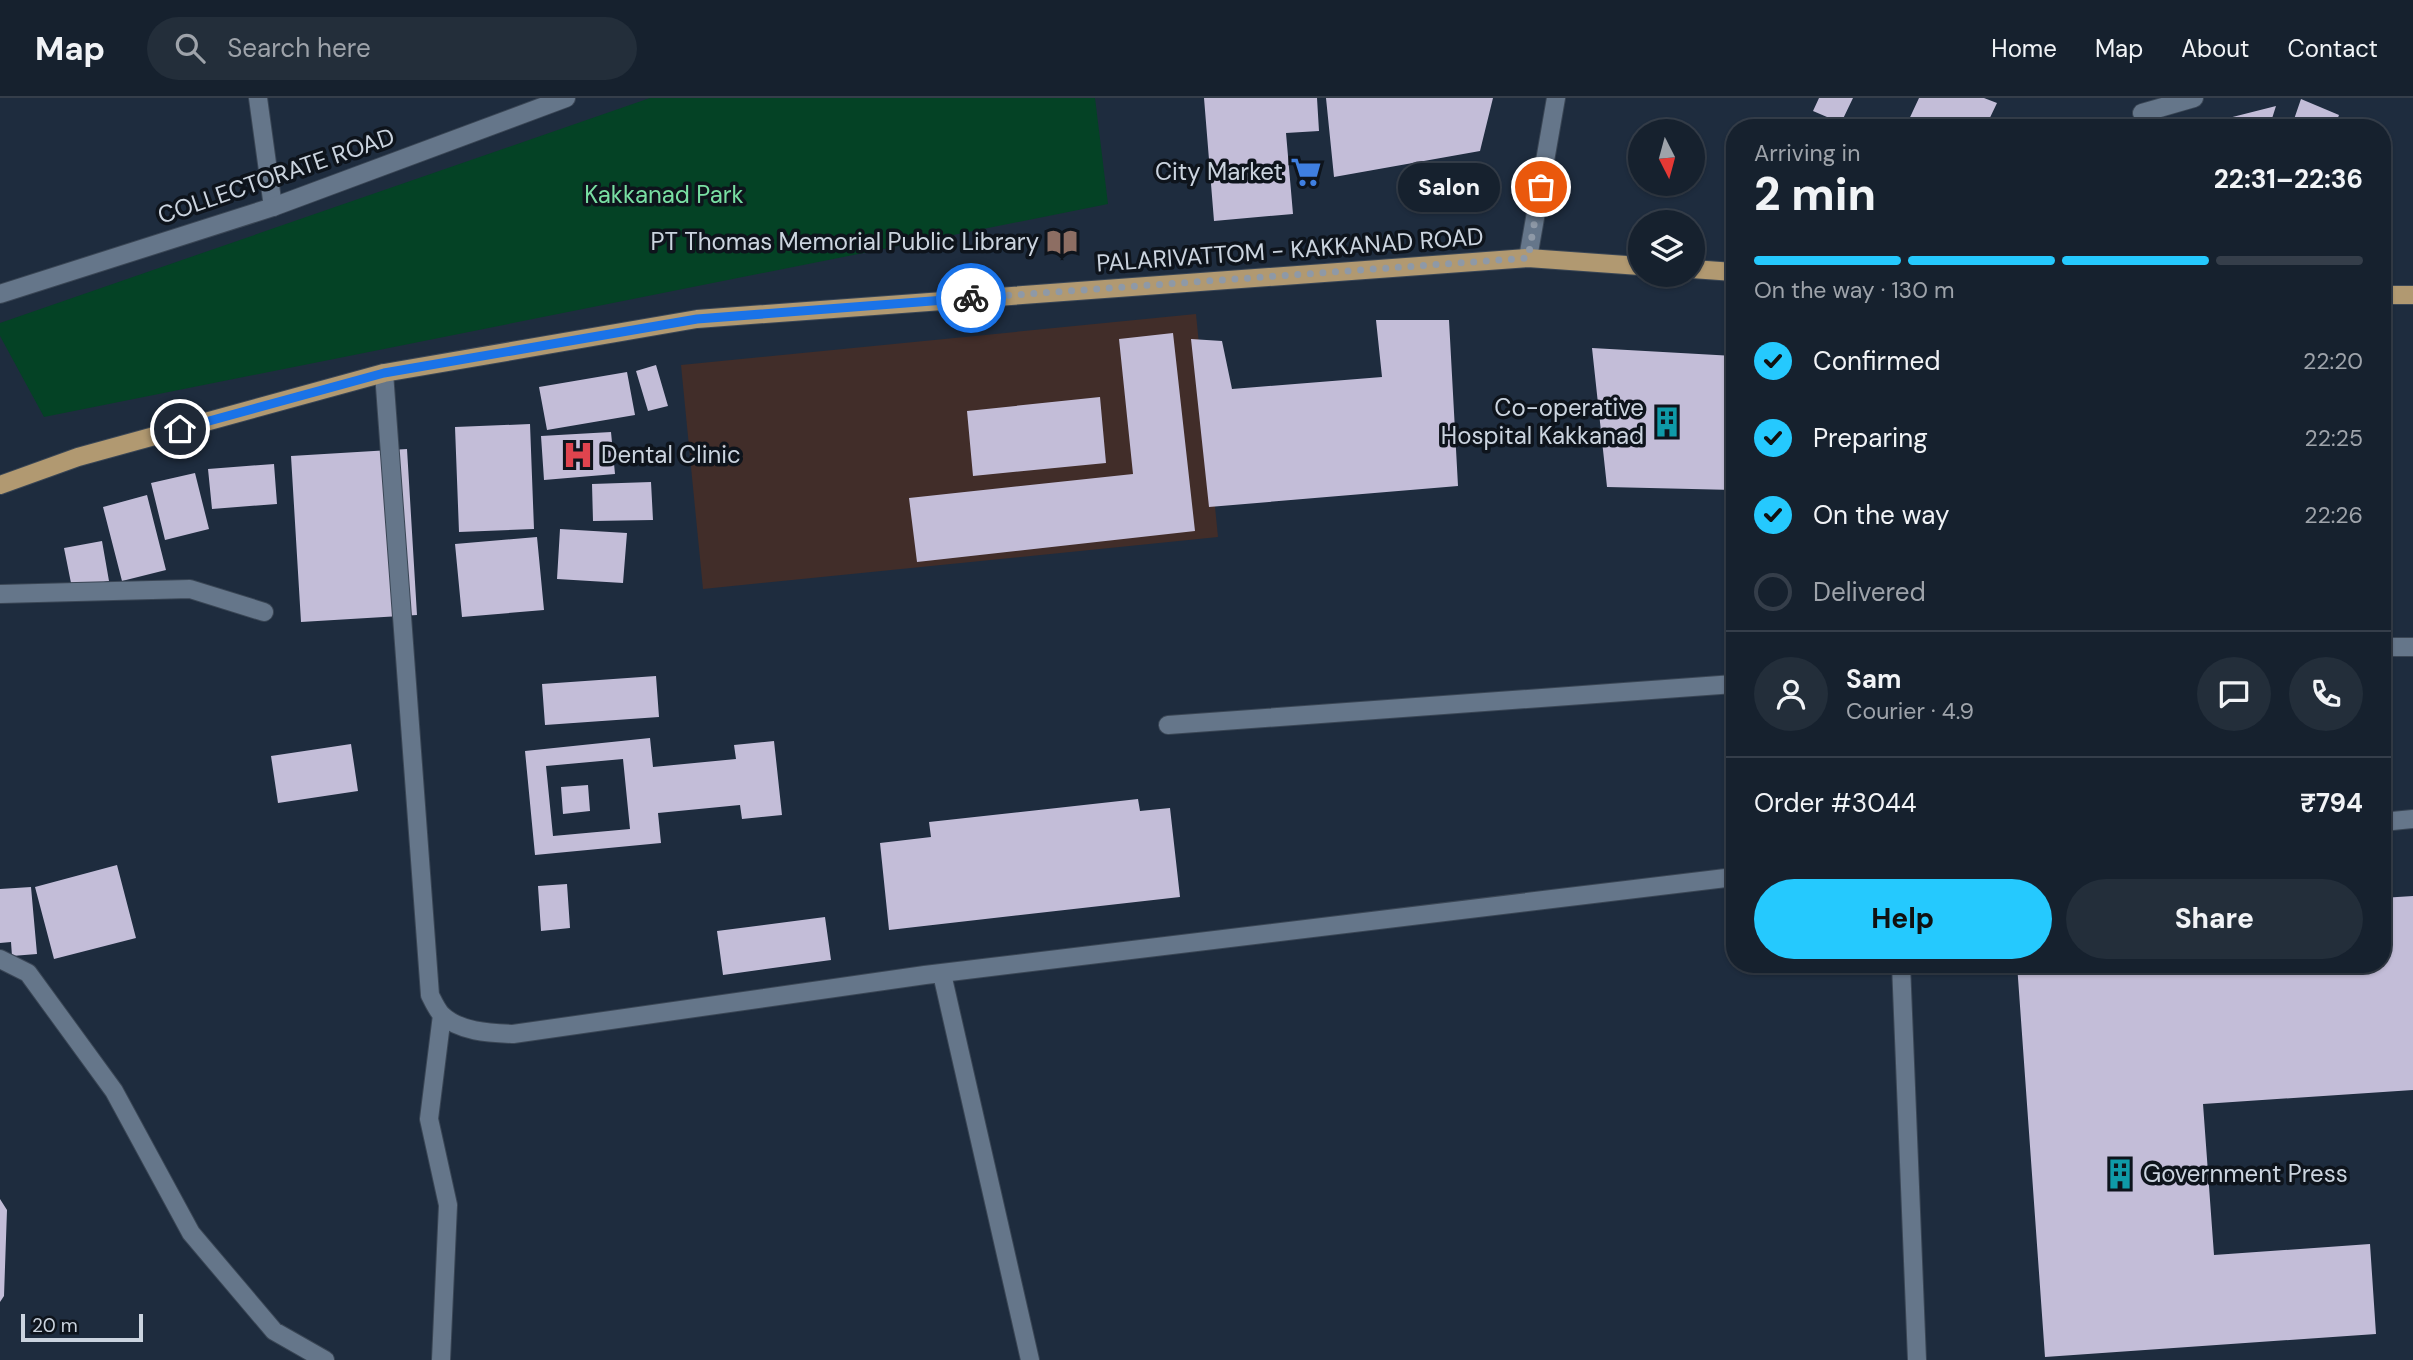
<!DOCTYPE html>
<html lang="en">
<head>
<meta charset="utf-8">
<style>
  body { margin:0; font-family:"DM Sans",sans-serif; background:#232e3a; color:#f1f3f6; height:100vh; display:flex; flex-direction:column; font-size:26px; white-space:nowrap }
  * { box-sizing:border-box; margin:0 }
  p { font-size:23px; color:#9ea3aa }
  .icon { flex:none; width:38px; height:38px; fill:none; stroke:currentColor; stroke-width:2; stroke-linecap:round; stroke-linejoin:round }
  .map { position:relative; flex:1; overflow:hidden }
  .side { position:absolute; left:1726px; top:21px; width:665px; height:854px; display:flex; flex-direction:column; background:#16212e; border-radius:28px; box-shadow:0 2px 5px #0004,0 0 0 2px #353e4a }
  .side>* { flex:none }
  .needle { width:46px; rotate:174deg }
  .fabs { position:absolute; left:1628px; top:21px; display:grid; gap:14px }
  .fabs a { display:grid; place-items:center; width:77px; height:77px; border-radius:50%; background:#16212e; box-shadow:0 2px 5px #0004,0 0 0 2px #353e4a; font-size:35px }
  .scale { position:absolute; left:21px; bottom:18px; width:122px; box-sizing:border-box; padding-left:7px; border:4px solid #cbd4df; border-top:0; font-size:19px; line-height:24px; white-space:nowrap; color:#cbd4df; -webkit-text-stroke:5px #0e141c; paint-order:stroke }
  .pin { position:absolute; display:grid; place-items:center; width:60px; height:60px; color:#fff; margin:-30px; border:4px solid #fff; border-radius:50%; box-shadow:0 2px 7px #0007 }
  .courier { position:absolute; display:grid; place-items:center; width:70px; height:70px; margin:-35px; border:5px solid #1a73e8; border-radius:50%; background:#fff; color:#222; box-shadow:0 2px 9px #0007 }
  .bubble { position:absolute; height:49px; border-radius:24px; background:#16212e; box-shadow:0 2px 5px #0004,0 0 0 2px #353e4a; font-size:23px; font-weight:800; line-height:49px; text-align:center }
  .summary em { font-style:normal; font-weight:800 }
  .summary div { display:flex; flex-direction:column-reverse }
  .summary { display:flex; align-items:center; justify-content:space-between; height:119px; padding:0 28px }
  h1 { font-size:46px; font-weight:800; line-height:52px }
  .bar { display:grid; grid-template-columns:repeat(4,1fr); gap:10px 7px; align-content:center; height:84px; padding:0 28px }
  .bar i { height:9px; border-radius:5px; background:#353e4a }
  .bar .active { background:#25c9fe }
  .bar p { grid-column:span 4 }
  .line { display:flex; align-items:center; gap:18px; padding:0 28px; border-top:2px solid #353e4a }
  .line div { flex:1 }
  .round { display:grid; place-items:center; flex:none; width:74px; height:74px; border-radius:37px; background:#232e3a }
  ol { padding:0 28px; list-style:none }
  li { display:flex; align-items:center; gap:21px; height:77px }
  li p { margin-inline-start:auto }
  li .icon { padding:7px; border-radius:50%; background:#25c9fe; color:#111; stroke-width:4 }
  li:last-child { color:#9ea3aa }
  li i { width:38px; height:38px; border:4px solid #353e4a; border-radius:50% }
  .action { display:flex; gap:14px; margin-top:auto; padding:14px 28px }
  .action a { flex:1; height:80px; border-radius:42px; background:#25c9fe; color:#111; font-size:28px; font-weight:800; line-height:80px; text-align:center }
  .action a+a { background:#232e3a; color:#f1f3f6 }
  header { display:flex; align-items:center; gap:42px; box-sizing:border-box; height:98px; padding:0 35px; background:#16212e; border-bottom:2px solid #353e4a }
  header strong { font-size:33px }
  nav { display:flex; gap:38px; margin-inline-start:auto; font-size:24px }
  .search { width:490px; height:63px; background:#232e3a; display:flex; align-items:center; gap:18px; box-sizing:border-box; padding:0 24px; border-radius:38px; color:#9ea3aa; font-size:26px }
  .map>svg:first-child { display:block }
</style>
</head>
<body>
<header>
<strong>Map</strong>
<div class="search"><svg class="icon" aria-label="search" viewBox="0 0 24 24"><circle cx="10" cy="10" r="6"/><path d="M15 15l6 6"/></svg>Search here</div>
<nav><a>Home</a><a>Map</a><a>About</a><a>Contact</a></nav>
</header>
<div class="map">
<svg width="2413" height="1262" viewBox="0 0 2413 1262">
  <rect width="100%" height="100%" fill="#1e2c3e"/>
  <!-- education -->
  <path fill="#412d29" d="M1196,216L1218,439L703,491L681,267Z"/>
  <!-- green -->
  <path fill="#044225" d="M650,0H1095L1108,106L44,319L0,238V225Z"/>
  <!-- building -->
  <path fill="#c3bdd8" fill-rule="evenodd" d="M1204,0H1317L1319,33L1286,35L1293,116L1214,123Z
    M1326,0H1493L1480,53L1334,79Z
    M1819,0H1853L1841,25L1813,13Z
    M1919,0H1984L1997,5L1985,30H1905Z
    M2301,1L2339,17L2334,30H2291Z
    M2276,8L2269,30H2193V29Z
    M1376,222H1449L1458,388L1209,409L1191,241L1222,243L1232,291L1382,279Z
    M1173,235L1195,433L917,464L909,400L1133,376L1119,241Z
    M1592,250L1734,258V392L1607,389Z
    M656,267L668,308L648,313L636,273Z
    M627,274L635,317L547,332L539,289Z
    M1100,299L1106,365L973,378L967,313Z
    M530,326L534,431L459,434L455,329Z
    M611,334L615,376L544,382L541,338Z
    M407,351L417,517L301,524L291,358Z
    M274,366L277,406L212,411L208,371Z
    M195,375L209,431L165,442L151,385Z
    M651,384L653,422L593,423L592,386Z
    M147,397L166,472L122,483L103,409Z
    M560,431L627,435L623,485L557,481Z
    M537,439L544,512L462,519L455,446Z
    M102,443L109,483L72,490L64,450Z
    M656,578L659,619L545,627L542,586Z
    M650,640L653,669L736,661L734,647L774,643L782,717L742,721L740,707L658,715L661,745L535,757L525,653ZM623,661L630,731L553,738L546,668Z
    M351,646L358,693L278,705L271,658Z
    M588,687L590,713L563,716L561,689Z
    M1138,701L1140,713L1170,710L1180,799L889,832L880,745L931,739L929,724Z
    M117,767L136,840L54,861L35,789Z
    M567,786L570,830L541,833L538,788Z
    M31,789L37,856L12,858L11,844L0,845V791Z
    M2413,798V992L2203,1006L2214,1157L2370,1146L2376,1236L2045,1259L2017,866H2382V800Z
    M825,819L831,862L723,877L717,833Z
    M0,1101L7,1112L4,1198L0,1204Z"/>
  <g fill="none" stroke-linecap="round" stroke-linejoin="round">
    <!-- lane casing -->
    <g stroke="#3a4655" stroke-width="20">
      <path id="lane" d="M2382,549H2413
        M1168,627L1734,586"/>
    </g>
    <!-- street casing -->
    <g stroke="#3a4655" stroke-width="20">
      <path id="street" d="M258,0L273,109
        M2142,15L2194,0
        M1528,160L1556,0
        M384,275L430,897C433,903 437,912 442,917C460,934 490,935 513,936L925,877L1734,779
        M0,496L190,491L264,514
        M2382,724L2413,721
        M0,861L28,875L114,993L191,1135L274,1233L325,1262
        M1901,866L1917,1262
        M942,876L1030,1262
        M441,1262L448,1107L429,1021L442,917"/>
    </g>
    <!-- secondary casing -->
    <g stroke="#3a4655" stroke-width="20">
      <path id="secondary" d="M0,196L273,109L566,0"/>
    </g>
    <!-- primary casing -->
    <g stroke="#3a4655" stroke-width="20">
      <path id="primary" d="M1692,171L1734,174
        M2382,197H2413
        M0,387L78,359L384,275L697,221L1528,160L1640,168"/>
    </g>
    <!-- lane -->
    <use href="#lane" stroke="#65768a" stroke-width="18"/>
    <!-- street -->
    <use href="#street" stroke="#65768a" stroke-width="18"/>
    <!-- secondary -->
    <use href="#secondary" stroke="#65768a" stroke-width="18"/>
    <!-- primary -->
    <use href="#primary" stroke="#b19971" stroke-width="18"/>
  </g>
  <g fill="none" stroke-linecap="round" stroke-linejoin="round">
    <!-- done -->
    <path stroke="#8e99a7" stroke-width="7" stroke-dasharray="0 12.6" d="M971,200L1528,160L1541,89"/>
    <!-- route -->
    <path stroke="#1a73e8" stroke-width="9" d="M180,331L384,275L697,221L971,200"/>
  </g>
  <!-- icons -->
  <defs>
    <g id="supermarket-bare" transform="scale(2.415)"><path d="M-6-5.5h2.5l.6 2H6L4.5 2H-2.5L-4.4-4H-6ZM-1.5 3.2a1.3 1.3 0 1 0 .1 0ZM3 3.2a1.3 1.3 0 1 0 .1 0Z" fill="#3f7fe0" stroke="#0e141c" stroke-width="2.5" paint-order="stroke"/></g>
    <g id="library-bare" transform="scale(2.415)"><path d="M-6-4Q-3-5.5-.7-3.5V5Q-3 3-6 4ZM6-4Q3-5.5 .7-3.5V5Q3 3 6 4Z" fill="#8d6e63" stroke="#0e141c" stroke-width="2.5" paint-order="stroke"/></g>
    <g id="building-bare" transform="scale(2.415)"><path d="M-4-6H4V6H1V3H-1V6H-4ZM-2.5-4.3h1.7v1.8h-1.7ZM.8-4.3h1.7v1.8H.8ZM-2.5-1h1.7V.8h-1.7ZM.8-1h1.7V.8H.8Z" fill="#0f9aa8" stroke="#0e141c" stroke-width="2.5" paint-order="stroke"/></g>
    <g id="hospital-bare" transform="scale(2.415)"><path d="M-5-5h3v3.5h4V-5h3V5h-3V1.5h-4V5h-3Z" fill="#e0444e" stroke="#0e141c" stroke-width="2.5" paint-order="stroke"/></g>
  </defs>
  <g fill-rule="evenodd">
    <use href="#supermarket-bare" x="1306" y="74"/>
    <use href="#library-bare" x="1062" y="144"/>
    <use href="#building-bare" x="1667" y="324"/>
    <use href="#hospital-bare" x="578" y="357"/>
    <use href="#building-bare" x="2120" y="1076"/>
  </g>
  <g text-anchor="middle" stroke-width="7" stroke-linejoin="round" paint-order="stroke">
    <!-- poi labels -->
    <g font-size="24" fill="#cbd4df" stroke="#0e141c" text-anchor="end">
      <text x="1283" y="82">City Market</text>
      <text x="1039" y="152">PT Thomas Memorial Public Library</text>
      <text x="1644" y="318">Co-operative<tspan x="1644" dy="28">Hospital Kakkanad</tspan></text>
      <text x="601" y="365" text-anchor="start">Dental Clinic</text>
      <text x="2143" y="1084" text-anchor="start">Government Press</text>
    </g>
    <!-- street labels -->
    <g font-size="24" fill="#cbd4df" stroke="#0e141c">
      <text transform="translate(276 78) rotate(-19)" y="8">COLLECTORATE ROAD</text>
      <text transform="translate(1290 152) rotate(-4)" y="8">PALARIVATTOM - KAKKANAD ROAD</text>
    </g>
    <!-- park labels -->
    <g font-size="24" fill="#79dfa3" stroke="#0e141c">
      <text x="664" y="105">Kakkanad Park</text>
    </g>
  </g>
</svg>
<div class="fabs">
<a><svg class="needle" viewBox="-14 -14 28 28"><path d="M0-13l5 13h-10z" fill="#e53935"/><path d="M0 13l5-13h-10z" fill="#9ea3aa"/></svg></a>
<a><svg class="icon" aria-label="layers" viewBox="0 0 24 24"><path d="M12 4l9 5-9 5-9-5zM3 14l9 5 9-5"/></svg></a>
</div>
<div class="scale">20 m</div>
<div class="pin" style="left:1541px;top:89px;background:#ea580c"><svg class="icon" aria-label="bag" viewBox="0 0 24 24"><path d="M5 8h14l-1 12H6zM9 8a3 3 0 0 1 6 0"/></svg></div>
<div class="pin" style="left:180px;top:331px;background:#1f2937"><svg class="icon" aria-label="home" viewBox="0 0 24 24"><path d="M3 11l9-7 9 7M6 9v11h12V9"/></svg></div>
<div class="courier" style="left:971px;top:200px"><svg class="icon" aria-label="bike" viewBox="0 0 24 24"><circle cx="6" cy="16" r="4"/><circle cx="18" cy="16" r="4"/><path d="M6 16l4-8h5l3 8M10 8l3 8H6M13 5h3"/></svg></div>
<div class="bubble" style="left:1398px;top:65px;width:102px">Salon</div>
<section class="side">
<div class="summary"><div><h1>2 min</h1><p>Arriving in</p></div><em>22:31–22:36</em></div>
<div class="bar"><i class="active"></i><i class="active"></i><i class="active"></i><i></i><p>On the way · 130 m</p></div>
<ol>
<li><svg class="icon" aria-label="check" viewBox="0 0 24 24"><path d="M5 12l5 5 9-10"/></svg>Confirmed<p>22:20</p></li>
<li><svg class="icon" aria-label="check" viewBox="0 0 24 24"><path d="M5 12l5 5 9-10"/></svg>Preparing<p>22:25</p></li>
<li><svg class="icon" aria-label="check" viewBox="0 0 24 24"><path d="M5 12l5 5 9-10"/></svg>On the way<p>22:26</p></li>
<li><i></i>Delivered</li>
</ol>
<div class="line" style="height:126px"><a class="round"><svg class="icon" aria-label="person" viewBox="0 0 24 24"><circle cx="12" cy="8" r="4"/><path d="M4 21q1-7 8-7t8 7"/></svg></a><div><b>Sam</b><p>Courier · 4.9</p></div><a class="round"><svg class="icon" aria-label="chat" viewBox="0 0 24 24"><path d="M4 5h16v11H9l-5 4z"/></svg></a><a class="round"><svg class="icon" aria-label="phone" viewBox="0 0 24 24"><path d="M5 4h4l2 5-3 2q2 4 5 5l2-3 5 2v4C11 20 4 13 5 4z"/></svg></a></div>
<div class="line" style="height:91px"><div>Order #3044</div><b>₹794</b></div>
<div class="action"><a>Help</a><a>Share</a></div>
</section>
</div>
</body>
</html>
